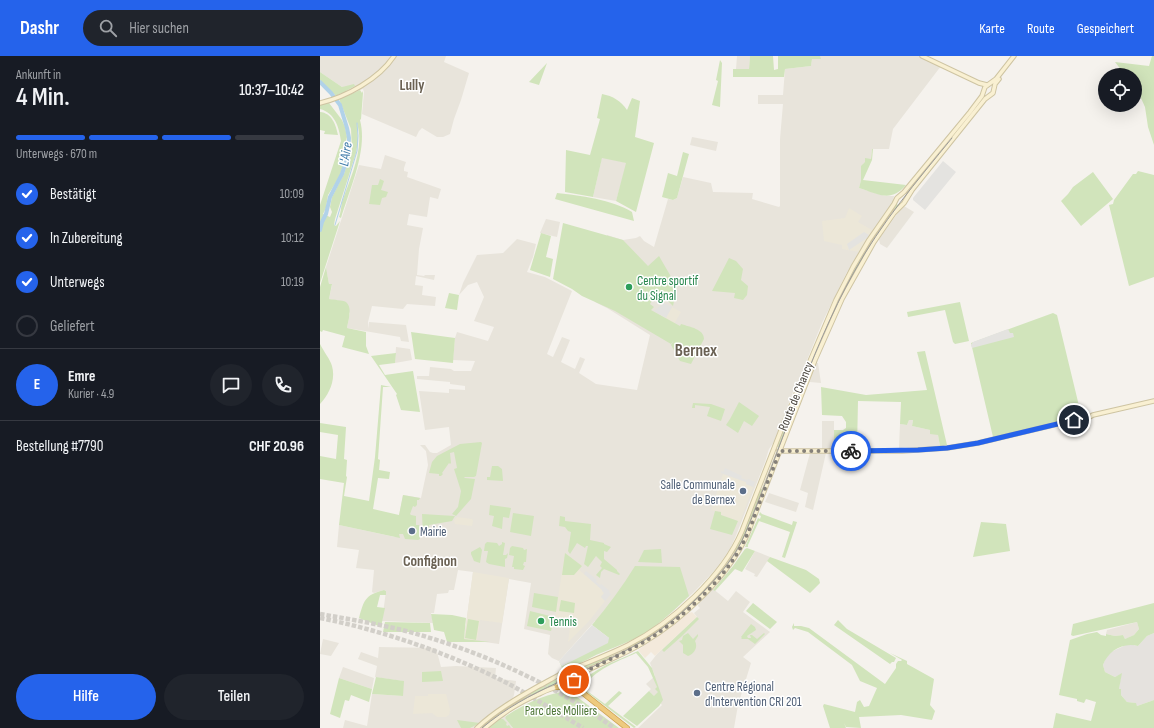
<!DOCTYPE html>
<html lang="de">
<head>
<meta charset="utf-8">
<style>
  body { margin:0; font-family:"Sofia Sans Condensed",sans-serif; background:#20242c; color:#f1f3f6; height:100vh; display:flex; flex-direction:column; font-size:15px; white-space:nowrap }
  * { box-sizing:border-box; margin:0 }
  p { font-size:13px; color:#9ea1a6 }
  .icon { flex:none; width:22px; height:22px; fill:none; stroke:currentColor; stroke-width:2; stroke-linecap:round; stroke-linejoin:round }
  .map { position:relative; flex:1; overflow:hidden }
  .side { display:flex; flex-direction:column; background:#171b24; width:320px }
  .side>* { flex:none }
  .buttons { position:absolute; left:778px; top:12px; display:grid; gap:8px }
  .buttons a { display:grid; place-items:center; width:44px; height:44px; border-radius:50%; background:#171b24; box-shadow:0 4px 16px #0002; font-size:20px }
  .pin { position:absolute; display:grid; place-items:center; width:34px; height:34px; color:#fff; margin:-17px; border:2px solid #fff; border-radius:50%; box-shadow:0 1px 4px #0007 }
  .courier { position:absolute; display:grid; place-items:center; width:40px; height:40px; margin:-20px; border:3px solid #2563eb; border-radius:50%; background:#fff; color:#222; box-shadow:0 1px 5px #0007 }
  .overview em { font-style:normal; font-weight:600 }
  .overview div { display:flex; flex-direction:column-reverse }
  .overview { display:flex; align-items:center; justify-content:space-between; height:68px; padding:0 16px }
  h1 { font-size:26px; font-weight:600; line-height:30px }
  .bar { display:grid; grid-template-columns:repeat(4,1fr); gap:6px 4px; align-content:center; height:48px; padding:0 16px }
  .bar i { height:5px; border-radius:3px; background:#363941 }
  .bar .on { background:#2563eb }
  .bar p { grid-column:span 4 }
  .line { display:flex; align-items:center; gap:10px; padding:0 16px; border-top:1px solid #363941 }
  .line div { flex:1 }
  .round { display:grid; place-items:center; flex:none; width:42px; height:42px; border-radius:21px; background:#20242c }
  ol { padding:0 16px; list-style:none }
  li { display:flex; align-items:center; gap:12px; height:44px }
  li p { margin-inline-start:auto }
  li .icon { padding:4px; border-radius:50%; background:#2563eb; color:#fff; stroke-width:4 }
  li:last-child { color:#9ea1a6 }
  li i { width:22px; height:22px; border:2px solid #363941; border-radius:50% }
  .button { display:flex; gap:8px; margin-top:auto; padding:8px 16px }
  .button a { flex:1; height:46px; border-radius:24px; background:#2563eb; color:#fff; font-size:16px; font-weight:600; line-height:46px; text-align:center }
  .button a+a { background:#20242c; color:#f1f3f6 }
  header { display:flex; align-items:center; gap:24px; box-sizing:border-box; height:56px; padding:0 20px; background:#2563eb; color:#fff }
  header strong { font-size:19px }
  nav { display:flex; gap:22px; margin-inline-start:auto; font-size:14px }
  .search { width:280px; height:36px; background:#20242c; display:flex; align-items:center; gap:10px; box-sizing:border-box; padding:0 14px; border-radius:22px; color:#9ea1a6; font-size:15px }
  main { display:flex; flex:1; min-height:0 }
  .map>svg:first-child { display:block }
</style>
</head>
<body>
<header>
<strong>Dashr</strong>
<div class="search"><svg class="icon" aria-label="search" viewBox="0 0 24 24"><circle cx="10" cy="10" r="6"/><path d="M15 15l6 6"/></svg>Hier suchen</div>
<nav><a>Karte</a><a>Route</a><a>Gespeichert</a></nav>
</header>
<main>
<section class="side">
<div class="overview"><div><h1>4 Min.</h1><p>Ankunft in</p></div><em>10:37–10:42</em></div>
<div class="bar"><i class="on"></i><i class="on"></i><i class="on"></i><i></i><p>Unterwegs · 670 m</p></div>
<ol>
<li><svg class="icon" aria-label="check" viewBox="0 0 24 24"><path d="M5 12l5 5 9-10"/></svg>Bestätigt<p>10:09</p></li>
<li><svg class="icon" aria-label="check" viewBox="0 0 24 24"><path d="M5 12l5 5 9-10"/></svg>In Zubereitung<p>10:12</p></li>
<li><svg class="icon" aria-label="check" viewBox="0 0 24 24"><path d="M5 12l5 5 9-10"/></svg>Unterwegs<p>10:19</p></li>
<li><i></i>Geliefert</li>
</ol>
<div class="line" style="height:72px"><b class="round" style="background:#2563eb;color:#fff">E</b><div><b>Emre</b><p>Kurier · 4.9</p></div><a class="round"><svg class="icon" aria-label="chat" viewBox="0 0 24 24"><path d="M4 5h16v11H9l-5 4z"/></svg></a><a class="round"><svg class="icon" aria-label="phone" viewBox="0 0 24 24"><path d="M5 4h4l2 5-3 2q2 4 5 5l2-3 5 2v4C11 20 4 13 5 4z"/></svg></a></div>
<div class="line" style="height:52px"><div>Bestellung #7790</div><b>CHF 20.96</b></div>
<div class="button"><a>Hilfe</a><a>Teilen</a></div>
</section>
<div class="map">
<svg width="834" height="672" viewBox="0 0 834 672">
  <rect width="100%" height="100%" fill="#f5f2ed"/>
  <!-- residential -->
  <path fill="#e8e4db" d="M0,0H126L124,6L149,17L141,44L134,63L130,78L123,81H117L102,72L99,75L96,81L42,58L44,36L43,33L35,36L32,32L35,30L22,31L0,16Z
    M417,0H430L429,14L416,13Z
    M500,0H599L621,10L573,73L569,93H552L551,103L543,108L541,124L539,132L565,140H574L573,146L549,180L526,218L502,267L487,304L489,307H498L501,327L490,326L476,328L454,386L449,393L445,406L415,482L410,493L396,513L374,536L351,557L319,580L309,585L275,565L239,605L232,602L228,598L230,579L204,573L211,527L189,523L179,588L144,583L153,516L138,514L134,534H129L128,537L117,538L114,557H111L113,567L62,565L66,535L64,534L54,537L52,536L54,514L36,512L39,494L17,491L19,469L75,481L83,439L101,442L108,409L106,395L100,389H105L110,396L113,397H117L131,389L129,371L105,374L99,335L129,337V333L145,334V330L130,328V326L97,323V320H109L110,311L131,313L134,315H151L155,305L133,304L135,282L137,276L168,285L174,271L154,265L164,241L157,226L148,229L139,239L143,227L157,199L183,197L197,183L216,188L213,201L207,216L225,221L252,235L227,298L233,301L242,281L250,284L241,306L255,313L260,301L265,303L259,317L276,328L317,334L330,279L287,252L275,246L287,179L303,184L316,182L320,180L324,185L334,191L348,143L353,144L357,142L363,121L391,127L393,136L433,137L432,143L459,151L460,150V83L463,48H438V39H463L465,13L491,10L492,3Z
    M372,81L398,86L396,95L370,89Z
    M65,99L86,106L84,112V115L88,116L87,121L121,133L118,143L110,141L107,161L89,158L87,169L103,172L99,193L97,219L104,220L105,219H115L114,224L96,220L95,229L103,230L102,239L116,241L115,250L87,248L83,253L52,250L48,266V273L49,266L86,269L89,286L81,285L80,281L27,272L30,257L24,246L9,243L12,229L9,228L6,211L39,109L61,113Z
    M282,101L307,107L296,145L273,141Z
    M584,150L594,156L567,192L560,188L559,183L582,151Z
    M226,163L240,166L237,181L220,177Z
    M76,291L90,293L92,304L75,307Z
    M589,364H593L592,370L610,374L618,379L620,390L579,392L580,368L587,369Z
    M502,365H514V393H502Z
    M490,397H506L493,454L485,451L488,437L480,434Z
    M449,437L479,447L476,456L445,446Z
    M435,495L450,501L437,521L434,520L435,518L425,513Z
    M392,532L408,545L416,535L430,546L423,556L450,576L423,601L431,607L418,649L414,672H318L342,649L329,635L331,633L326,628L335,620L330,607L337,598L377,561L374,557L380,552L378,550L379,546Z
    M817,566L819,573L814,579L808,582L805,583L803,579L795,580L786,578L787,574Z
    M3,583L19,587L11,600L0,598Z
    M59,591L116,592L121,611L136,610L176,612L175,622L196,625L194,639L185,662L193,672H23L25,664L47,670L52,638L83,640V625L55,621L57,610L38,603L41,596L58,602Z
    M23,611L54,622L52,633L19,622Z"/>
  <!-- commercial -->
  <path fill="#f3e9db" d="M372,556L377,561L337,598L335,600L331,596L325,602L318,594L344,576L366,558Z"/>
  <!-- industrial -->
  <path fill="#e5e2de" d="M834,577V644L817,650L815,647L807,646L801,639V633H799L801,618L795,621L785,616L783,609L787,599L793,595L808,588L818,590L827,580Z"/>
  <!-- education -->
  <path fill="#ece7d8" d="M529,152L542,160L538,166L552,174L539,196L522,193V189L504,185L502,165L525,162Z
    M352,251L361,256L353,270L339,263L341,259L346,261Z
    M403,418L426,426V428L433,431L420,466L401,459V456L391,454Z
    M137,461L152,463L153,465L152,470L135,468L134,464Z
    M245,497L262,510L259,514L283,534L284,537L281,541L285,545L269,565L248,586L251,564L235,561Z
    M153,516L189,522L182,567L160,564L157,585L144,583Z
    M108,638H126L130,654L129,659L126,661H117L112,657L93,658L95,640H108Z"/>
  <!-- green -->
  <path fill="#d1e4bb" d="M430,0H453L454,14L458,13V0H500L501,3H492L491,10L465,13L464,21H413V13H429Z
    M832,0H834V89L828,71L825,51L820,40L815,32V19H805L795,6L829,10Z
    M400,4L402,7L400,51L392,49L398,25L396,24Z
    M227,7L219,29L209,26Z
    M0,16L22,31L34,28L35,30L26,35L29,39L40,34L42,37L43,35V37L41,63L40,64C48,94 30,132 21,162L19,161C21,156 21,151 22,146C30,122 45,93 37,67L38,85L36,97L15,163L14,169L16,170L20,165L0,227V149L21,85C19,71 15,57 0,53V49L9,47L22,64L25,71L27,81L25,89V102L20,120L8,139L6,152L3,158L10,161L12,156L10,151L12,141L24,118L32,94L31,73L19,43L26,40L22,37L16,40L0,24Z
    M282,38C293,40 301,45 307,54L312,42L320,45L315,81L334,87L316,156L296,145L306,107L282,102L273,141L245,136L246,94L270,99L280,63L277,62Z
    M0,56C12,57 16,69 18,79L4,78L5,75L0,74Z
    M552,93H553L552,104L543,124L586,129C571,147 558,138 539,132L541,124V110L545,106V102L551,103Z
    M363,96L369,98L357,142L353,144L342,141L348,117L357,120Z
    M818,115L834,119V221L809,230L789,149L793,148L794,144L813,118H816Z
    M773,116L793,143L761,170L741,145L748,138L753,131Z
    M60,123L64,125L61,134L68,136L66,141L62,142L60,149L49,148L52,129H58Z
    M237,137C259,139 293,144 312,156L314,165L235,143Z
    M576,147L579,150L552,186L530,225L527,224L550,185Z
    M243,167L303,184L328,210L339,200L357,231L353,250L338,235L330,248L334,251L331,254L360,270L361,268C370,271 384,273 384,283L371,308L360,305L351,289L354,284L351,288L295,255L262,240L252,233L233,223Z
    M221,177L231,180L226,201L233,203L230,221L210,214Z
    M409,202L416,205L423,213L421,224L428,230L427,239L423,244L414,242L415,237L392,235Z
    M6,211L9,228H12L9,243C14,244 22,244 26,246C33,252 28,265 27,272L46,276V290L49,298L22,291L25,280L3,274L2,276L0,275V231Z
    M129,237L139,239L137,254L125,252Z
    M640,246L649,285L635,288L633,286L625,254L588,261L587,256Z
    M733,257L737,259L760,354L759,357L755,361L673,381L651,287Z
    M91,276L135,282L133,307L95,303Z
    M0,288C4,296 10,303 12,310C16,324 9,339 0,348Z
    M605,295L627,389L620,390L618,379L610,378V374L592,370L593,364H589L587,369L580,368L581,346L538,345L537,392H514V374H523L526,372V366L522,360L502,359L501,331L546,339L607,334L597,296Z
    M76,297L75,307L59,309L65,319L93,315L100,356L81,354L76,339L77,338L51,300Z
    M489,307H493L459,392H458L457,390Z
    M61,329L71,331H63L58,403L60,404L59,414L70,416L69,423L58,422L53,453L79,459L83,439L100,442L99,444H97V449L95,451L93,450L90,458L91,459L96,460V469H99L100,483L98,484L85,483L83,478H79L80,482L19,469L24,427L0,423V400L16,403L18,379L0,376V367L26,371L24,403L27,404L26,420L27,421L24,440L49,445L55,401Z
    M419,346L439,360L432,370L424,365L418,377L406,369L410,363Z
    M373,347L391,348L405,353L401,365L387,360L390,351L375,349V352H372Z
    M161,386L162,387L156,420L154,421H144L145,422L155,423L151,443L136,460L132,458L138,451L141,435L134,413L137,412L134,396L130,397L131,407L130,408L129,407L122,417L123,418L121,420H119V418L109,417L112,406L117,400L140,388Z
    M172,410H178L182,413L183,425L167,424V421H170Z
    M440,432L443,434L424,482L415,498L413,496L425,472Z
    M170,449L191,452L189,462L183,461L182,473L172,470L174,460L169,459Z
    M395,455L401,456V459L418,465L412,479L390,473Z
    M440,456L442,458L472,469L473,465L477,466L465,502L462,501L470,476L439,465L428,489V491H425L438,462L440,463L441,460L439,459Z
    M193,457L214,460L211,480L190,476Z
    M102,458L135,460L132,465L109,469L110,479L103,480Z
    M240,460L245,461V465L271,468L270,484L284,487V488L291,491L287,496L284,495V503L297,514V515L300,518L299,519L284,513L281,516L280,522L276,519L282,512L280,510L282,506L276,500L268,511L264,508L268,490H266L265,492L257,487L250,498L248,495L251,476L248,475L245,471L239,470Z
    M661,466L686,468L690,495L653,501Z
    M167,486L177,487L179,490L182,488V486L185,487L183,499H186L188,497L187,502L185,503V511L169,508L166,506L168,495H164L165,488Z
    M192,490L203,492L204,494L207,493L206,506H204L203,509L205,510L203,514L194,513V511H192L194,500L189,499L190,492Z
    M160,491L162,494L160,507L154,505L151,498V496Z
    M427,492L435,495L422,516L415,513L395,535L393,534L413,510L425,493Z
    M341,493L342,507L318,506L324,494Z
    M245,497L262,510L254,519H242Z
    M450,501L486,514L499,523L500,527L490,537L447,505Z
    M315,510L360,511L369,540C352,556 334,574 312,584C301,589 288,594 276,599C266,604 253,612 242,612L239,605L242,610L289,582L272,569C288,550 302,531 315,510Z
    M64,534L66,535V539H60L57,551L65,552L61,571L39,562C44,544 45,539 64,534Z
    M214,537L238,541L236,556L212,551Z
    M241,544L255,547L254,557L239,555Z
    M433,547L457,566L450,573L426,555Z
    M834,547V577L827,580L818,590C803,586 788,595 783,609L785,616L795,621L802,617L799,633H801V639L807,646L816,647L817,650L834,644V672H733L736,657L771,665L776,646L766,643L764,647L757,645V643L739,639L750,584L767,578L777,576L781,579L786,580V578L795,580L803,579L805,583L814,579L819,573L817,566L753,580L751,579L753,568Z
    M367,548L369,550L342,573L314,591L311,589Z
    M210,555L234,561L231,575L207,570Z
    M111,558L132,559L146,562L144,583L170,586H127L124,576L114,574Z
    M377,561L379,563L362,580L344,596L342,594Z
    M148,563L159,565L156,584L145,582Z
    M518,564L527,573L576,602L574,606H572L570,608L514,569Z
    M65,566L110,567L111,576H63Z
    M474,567V570H481L489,572L565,628L576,612V608L578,605H581L582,604L570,597L587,605V608L614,623L610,649L615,655L612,664L581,659L539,661L541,672L526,671L524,667L526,672H510L503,650L504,648L535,656L537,646L540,644L544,651L549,650L557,632L540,625L532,609L488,576L475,572L473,574L472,571Z
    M431,568L435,571L436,574L427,580L428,582H431L430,579H432L437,583L444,577L445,578L435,588L428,583H421L422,582L421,581Z
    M368,577L373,583L378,578V580L375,585C378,591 375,597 368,600L363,597V589L359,585L362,584L363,580Z
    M307,591L289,601L308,594L249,623L246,621L247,618Z
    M318,595L332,612L343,644L339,650L318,669L317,670L303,660L329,635L334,640L338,636L335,633L337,631L328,611L316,597C297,606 275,613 263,632L285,648L299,635L302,637L288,650L316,671L314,672L259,630C272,612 297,605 318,595Z
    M121,615L123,625L102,626V616Z
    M56,621L84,625L83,640L52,638Z
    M19,622L52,633L49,646L31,639L29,645L25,644L20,662L10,658Z
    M234,623L238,625L236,629L220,635L201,645L200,643Z
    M243,636L251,639L253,638L299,672H193L185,662L186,660C203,649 222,639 243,636Z
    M180,663H183L187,667L186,668L187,670L189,669L191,672H168Z
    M137,664L160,667L150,672H141Z"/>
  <!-- parking -->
  <path fill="#e4e3e0" d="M623,105L636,116L605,154L593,144V142Z
    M544,176L549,179L547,182L529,194L527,188Z
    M344,247L352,251L346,262L334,255Z
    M688,273L690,277H693L694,281L652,292L651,289L653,286Z
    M405,412L422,420L421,422L427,424L428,423L435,426L433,431L426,428V426L401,417V415L403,416Z
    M266,515L277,524L276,526L280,529L281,528L290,535L289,536L291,538L285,545L281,541L284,537L282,535V534L264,518Z
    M272,569L289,582L288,587L242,610L239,605Z"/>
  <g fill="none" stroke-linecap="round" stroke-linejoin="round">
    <!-- stream -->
    <path stroke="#b1d2e9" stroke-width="1" d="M15,169L37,95L38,80L37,67"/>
    <!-- river -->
    <path stroke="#b1d2e9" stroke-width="4" d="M0,26L11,37L20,49L27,72L29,82L28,100L22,118L10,141L6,158L2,166L0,174"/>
    <!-- motorway-tunnel -->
    <path stroke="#d2cfc9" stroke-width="4.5" stroke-dasharray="4.5 2" stroke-linecap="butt" d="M0,558C29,563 58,568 86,575C160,595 232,627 294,672
      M0,562C65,575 128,597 187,627C213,641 238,657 263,672"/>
    <!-- secondary casing -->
    <g stroke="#cec4a2" stroke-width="5.5">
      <path id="secondary" d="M602,0L659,27L667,29
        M0,47C26,41 59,23 74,0
        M758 362a4 4 0 1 1 8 0a4 4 0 1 1-8 0Z
        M766,363L773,359L834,345
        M459,395H582L627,392L658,387L750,365L758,360
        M237,630L240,625V618
        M157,672C175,655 196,643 217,631C225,627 233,622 241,618C263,608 286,600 308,589C352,567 403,520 422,475L465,364L516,244L533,211L549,184L574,148L577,142L584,136L650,56L662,40L665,31L676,23L694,0
        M165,672C181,658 200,646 219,638C226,634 234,632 242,629C251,625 259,619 268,614C286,605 305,598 323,587C363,563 407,522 427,479L495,304L522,243L554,186L574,157L584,147L592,134L665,43L673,37L675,28L679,23"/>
    </g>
    <!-- motorway casing -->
    <g stroke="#cca04f" stroke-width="6">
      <path id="motorway" d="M254,622V628L256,632
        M247,626L258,633L307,672
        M237,631L249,630"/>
    </g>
    <!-- secondary -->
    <use href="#secondary" stroke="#f9f0d2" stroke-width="3.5"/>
    <!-- motorway -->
    <use href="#motorway" stroke="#eeca7e" stroke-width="4.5"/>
    <!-- tram -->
    <path stroke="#9a9a9a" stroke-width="1" d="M162,672C208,633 265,618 316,589C342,575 364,556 385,534C401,517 416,500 425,478C462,391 488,299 534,216C561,167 597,125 632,82"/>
  </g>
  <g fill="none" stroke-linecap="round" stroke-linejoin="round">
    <!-- done -->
    <path stroke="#858079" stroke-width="4" stroke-dasharray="0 7.2" d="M254,624V622C279,607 307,597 332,581C363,561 399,528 418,496C428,480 434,461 441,443C447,427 454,411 460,395H531"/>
    <!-- route -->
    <path stroke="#2563eb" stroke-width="5" d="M531,395L598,394L627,392L658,387L754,364"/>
  </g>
  <!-- markers -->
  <g fill="#2e9e5b" stroke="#fff" stroke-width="1.5">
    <circle cx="309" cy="231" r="4"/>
    <circle cx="221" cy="565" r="4"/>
  </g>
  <g fill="#5c6f8a" stroke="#fff" stroke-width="1.5">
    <circle cx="423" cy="435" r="4"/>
    <circle cx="92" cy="475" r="4"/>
    <circle cx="377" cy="637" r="4"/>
  </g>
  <g text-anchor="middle" stroke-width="3" stroke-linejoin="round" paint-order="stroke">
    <!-- leisure labels -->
    <g font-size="13" fill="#27864d" stroke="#fff" text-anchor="start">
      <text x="317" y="229">Centre sportif<tspan x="317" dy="15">du Signal</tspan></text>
      <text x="229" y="570">Tennis</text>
    </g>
    <!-- street labels -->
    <g font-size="13" fill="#48433b" stroke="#fff">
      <text transform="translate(475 340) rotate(-68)" y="5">Route de Chancy</text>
    </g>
    <!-- service labels -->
    <g font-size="13" fill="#4e5e75" stroke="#fff" text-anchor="start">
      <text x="415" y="433" text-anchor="end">Salle Communale<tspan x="415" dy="15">de Bernex</tspan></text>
      <text x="100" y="480">Mairie</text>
      <text x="385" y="635">Centre Régional<tspan x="385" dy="15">d'Intervention CRI 201</tspan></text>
    </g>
    <!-- park labels -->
    <g font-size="13" fill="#4b7434" stroke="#fff">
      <text x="241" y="659">Parc des Molliers</text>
    </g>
    <!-- water labels -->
    <g font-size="14" font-style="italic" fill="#3f7ba9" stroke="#fff">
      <text transform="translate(25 98) rotate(-81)" y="5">L'Aire</text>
    </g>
    <!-- quarter labels -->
    <g font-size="15" font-weight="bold" fill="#6a6153" stroke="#fff">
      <text x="92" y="34">Lully</text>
      <text x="110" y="510">Confignon</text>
    </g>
    <!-- district labels -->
    <g font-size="17" font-weight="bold" fill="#6a6153" stroke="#fff">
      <text x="376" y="300">Bernex</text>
    </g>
  </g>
</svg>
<div class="buttons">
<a><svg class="icon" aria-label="locate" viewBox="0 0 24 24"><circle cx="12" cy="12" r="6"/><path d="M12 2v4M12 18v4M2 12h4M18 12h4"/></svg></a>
</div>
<div class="pin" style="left:254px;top:624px;background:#ea580c"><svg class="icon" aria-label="bag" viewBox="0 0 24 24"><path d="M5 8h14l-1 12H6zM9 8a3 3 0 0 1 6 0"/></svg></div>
<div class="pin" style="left:754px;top:364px;background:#1f2937"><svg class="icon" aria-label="home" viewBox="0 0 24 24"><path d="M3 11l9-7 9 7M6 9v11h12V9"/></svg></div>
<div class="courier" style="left:531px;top:395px"><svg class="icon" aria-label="bike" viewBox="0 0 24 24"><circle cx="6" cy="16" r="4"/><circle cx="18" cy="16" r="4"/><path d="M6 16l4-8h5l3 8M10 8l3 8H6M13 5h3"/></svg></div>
</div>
</main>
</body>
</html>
